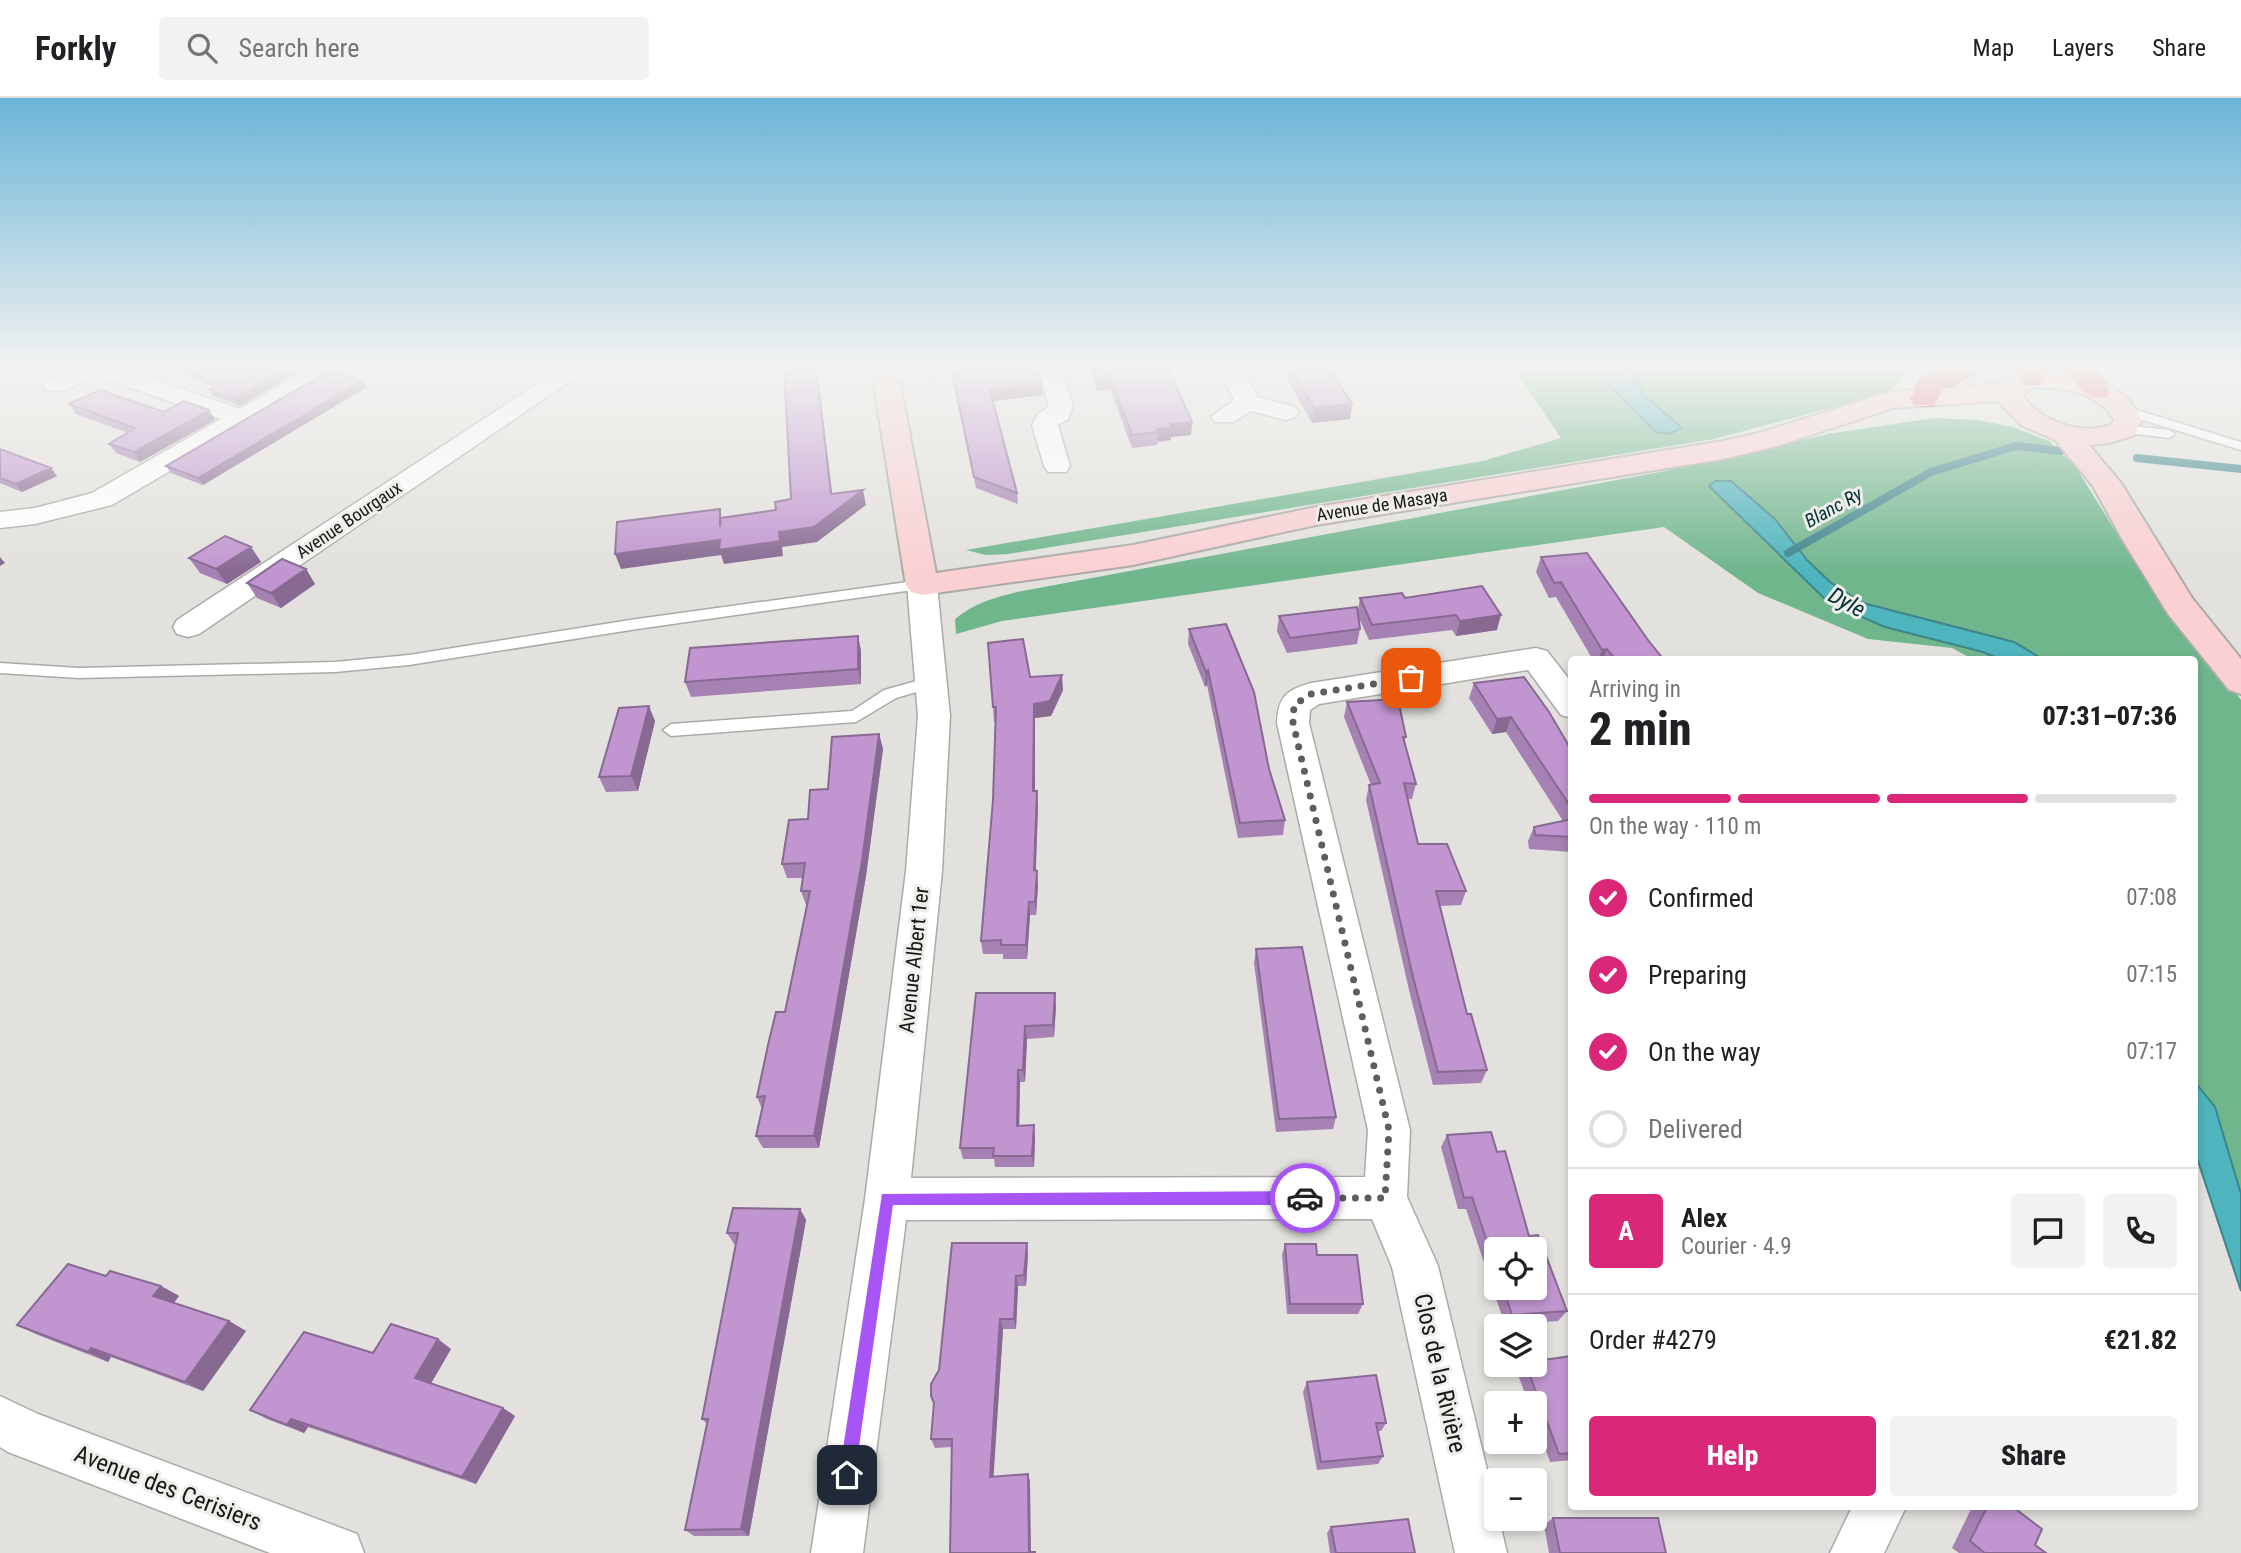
<!DOCTYPE html>
<html lang="en">
<head>
<meta charset="utf-8">
<style>
  body { margin:0; font-family:"Roboto Condensed",sans-serif; background:#f2f2f2; color:#202124; height:100vh; display:flex; flex-direction:column; font-size:26px; white-space:nowrap }
  * { box-sizing:border-box; margin:0 }
  p { font-size:23px; color:#757577 }
  .icon { flex:none; width:38px; height:38px; fill:none; stroke:currentColor; stroke-width:2; stroke-linecap:round; stroke-linejoin:round }
  .map { position:relative; flex:1; overflow:hidden }
  .side { position:absolute; left:1568px; top:558px; width:630px; height:854px; display:flex; flex-direction:column; background:#fff; border-radius:7px; box-shadow:0 4px 10px #0003 }
  .side>* { flex:none }
  .controls { position:absolute; left:1484px; top:1139px; display:grid; gap:14px }
  .controls a { display:grid; place-items:center; width:63px; height:63px; border-radius:7px; background:#fff; box-shadow:0 4px 10px #0003; font-size:35px }
  .pin { position:absolute; display:grid; place-items:center; width:60px; height:60px; color:#fff; margin:-30px; border-radius:14px; box-shadow:0 4px 10px #0006 }
  .courier { position:absolute; display:grid; place-items:center; width:70px; height:70px; margin:-35px; border:5px solid #a855f7; border-radius:50%; background:#fff; color:#222; box-shadow:0 2px 9px #0007 }
  .summary em { font-style:normal; font-weight:800 }
  .summary div { display:flex; flex-direction:column-reverse }
  .summary { display:flex; align-items:center; justify-content:space-between; height:119px; padding:0 21px }
  h1 { font-size:46px; font-weight:800; line-height:52px }
  .bar { display:grid; grid-template-columns:repeat(4,1fr); gap:10px 7px; align-content:center; height:84px; padding:0 21px }
  .bar i { height:9px; border-radius:5px; background:#e0e0e0 }
  .bar .on { background:#db2777 }
  .bar p { grid-column:span 4 }
  .line { display:flex; align-items:center; gap:18px; padding:0 21px; border-top:2px solid #e0e0e0 }
  .line div { flex:1 }
  .round { display:grid; place-items:center; flex:none; width:74px; height:74px; border-radius:7px; background:#f2f2f2 }
  ol { padding:0 21px; list-style:none }
  li { display:flex; align-items:center; gap:21px; height:77px }
  li p { margin-inline-start:auto }
  li .icon { padding:7px; border-radius:50%; background:#db2777; color:#fff; stroke-width:4 }
  li:last-child { color:#757577 }
  li i { width:38px; height:38px; border:4px solid #e0e0e0; border-radius:50% }
  .cta { display:flex; gap:14px; margin-top:auto; padding:14px 21px }
  .cta a { flex:1; height:80px; border-radius:7px; background:#db2777; color:#fff; font-size:28px; font-weight:800; line-height:80px; text-align:center }
  .cta a+a { background:#f2f2f2; color:#202124 }
  header { display:flex; align-items:center; gap:42px; box-sizing:border-box; height:98px; padding:0 35px; background:#fff; border-bottom:2px solid #e0e0e0 }
  header strong { font-size:33px }
  nav { display:flex; gap:38px; margin-inline-start:auto; font-size:24px }
  .search { width:490px; height:63px; background:#f2f2f2; display:flex; align-items:center; gap:18px; box-sizing:border-box; padding:0 24px; border-radius:7px; color:#757577; font-size:26px }
  .map>svg:first-child { display:block }
</style>
</head>
<body>
<header>
<strong>Forkly</strong>
<div class="search"><svg class="icon" aria-label="search" viewBox="0 0 24 24"><circle cx="10" cy="10" r="6"/><path d="M15 15l6 6"/></svg>Search here</div>
<nav><a>Map</a><a>Layers</a><a>Share</a></nav>
</header>
<div class="map">
<svg width="2241" height="1455" viewBox="0 0 2241 1455">
  <rect width="100%" height="100%" fill="#e2e1de"/>
  <!-- forest -->
  <path fill="#70b68d" d="M1513,269H1913L1888,295L1714,341L1008,456L986,457L966,452L1483,363L1561,340Z
    M1935,320L1977,322L2013,329L2049,343L2075,368L2124,447L2241,602V1096L2215,1009L2195,984L2194,562H1974L1952,550L1868,541L1758,495L1664,429L1002,523L956,536L955,521C974,505 994,500 1017,494L1665,373L1833,335Z"/>
  <!-- water -->
  <path fill="#4eb4bd" stroke="#3e858b" stroke-width="2" d="M1603,269H1632L1631,273L1644,297L1682,330L1669,336L1656,334L1608,286Z
    M1715,383H1731L1775,421L1807,462L1830,484L1863,505L2014,544L2044,562H2001L1983,554L1885,529L1829,505L1709,388Z
    M2195,984L2215,1009L2241,1096V1193L2195,1054Z"/>
  <g fill="none" stroke-linecap="round" stroke-linejoin="round">
    <!-- stream -->
    <path stroke="#3e858b" stroke-width="8" d="M2137,360L2241,371
      M1788,455L1931,374L2016,348L2060,353"/>
    <!-- lane casing -->
    <g stroke="#abaaa7" stroke-width="3">
      <path id="lane" d="M2124,308L2241,344V352L2120,315L2118,312Z
        M2124,327L2169,332L2175,336L2169,340L2120,334L2118,331Z
        M922,482L929,487L927,490L637,531L409,567L335,574L79,580L0,575V565L79,570L335,564L409,557L637,521Z
        M931,579L939,584L937,588L896,600L856,624L671,638L663,632L671,626L852,613L884,592Z"/>
    </g>
    <!-- street casing -->
    <g stroke="#abaaa7" stroke-width="3">
      <path id="street" d="M75,269H119L240,311L312,269H342L338,274L112,407L35,426L0,430V414L35,410L92,395L221,321L96,278L64,293H46L43,288L46,283Z
        M563,269H591L199,536L188,539L177,536L173,529L177,522Z
        M967,269L963,274L955,276L884,284L875,282L872,277L875,272Z
        M1037,269H1061L1073,308L1068,321L1058,327L1070,368L1066,374H1048L1044,368L1032,327L1038,316L1049,308Z
        M1218,269H1242L1257,299L1295,309L1299,314L1295,319L1286,322L1251,313L1233,324H1215L1211,319L1234,302Z
        M922,478L932,480L937,487L950,618L942,773L911,1080L1365,1079L1368,1032L1277,625C1278,599 1286,592 1311,585L1536,550L1547,553L1572,585V620L1561,617L1528,572L1319,606L1310,612L1309,625L1410,1032L1407,1099L1438,1168L1496,1409V1421H1499L1507,1455H1455L1392,1169L1372,1121L906,1122L863,1455H811L865,1101L906,773L918,618L907,487L912,480Z
        M0,1298L38,1316L357,1436L364,1455H270L8,1354L0,1349Z
        M1852,1409H1906L1884,1455H1830Z"/>
    </g>
    <!-- secondary casing -->
    <g stroke="#abaaa7" stroke-width="4">
      <path id="secondary" d="M871,269H897L936,475L1133,447L1316,409L1723,343L1759,335L1890,294L2002,286C2028,260 2095,275 2122,296C2131,303 2136,312 2142,322L2134,337L2110,345L2089,347L2121,385L2192,500L2241,561V596L2229,592L2168,516L2123,443L2093,388L2055,342L2021,327L1998,303L1893,310L1777,348L1723,361L1316,427L1133,467L922,497L911,494L906,487ZM2034,289C2063,290 2098,293 2114,322L2112,326C2082,338 2043,325 2024,299V295Z"/>
    </g>
    <!-- highway casing -->
    <g stroke="#a3484e" stroke-width="4">
      <path id="highway" d="M1944,269H1978L1974,275L1943,291L1934,307H1914L1910,301L1923,280Z
        M2023,269H2049L2042,287H2024L2020,281Z
        M2064,269H2091L2110,293L2107,299C2085,304 2075,285 2064,269Z"/>
    </g>
    <!-- lane -->
    <use href="#lane" fill="#fff" fill-rule="evenodd"/>
    <!-- street -->
    <use href="#street" fill="#fff" fill-rule="evenodd"/>
    <!-- secondary -->
    <use href="#secondary" fill="#fad0d3" fill-rule="evenodd"/>
    <!-- highway -->
    <use href="#highway" fill="#ee626c" fill-rule="evenodd"/>
  </g>
  <!-- wall -->
  <path fill="#a681b3" fill-rule="evenodd" d="M250,269H304L305,270L240,308L214,299L210,292L215,289L192,281L187,273L248,271Z
    M950,269L1043,297L993,303L1017,395L1018,406L976,390L952,279Z
    M1089,269H1168L1192,324L1191,337L1171,339V342L1158,344L1157,347L1132,350L1110,291L1097,293Z
    M1281,269H1329L1352,306L1350,321L1312,325Z
    M367,289L203,387L171,375L166,368Z
    M69,306L164,314L209,312L215,322L140,364L116,355L109,346L128,335L76,316Z
    M0,351L57,378L22,394L0,385Z
    M251,449L261,464L227,486L200,475L189,460Z
    M1541,459L1648,542L1664,562H1593L1556,499L1549,500L1536,474Z
    M306,471L315,486L281,510L257,500L247,485Z
    M1482,488L1497,532L1456,538L1452,532L1369,542L1358,518L1360,531L1357,546L1287,555L1277,533L1279,518L1358,512L1360,500H1405Z
    M1189,531L1285,722L1283,737L1238,740L1207,587L1205,589L1188,546Z
    M858,538L861,553V586L691,599L685,584Z
    M1030,579L1063,592L1051,618L1035,620V693L1038,707L1036,772L1038,787L1036,817H1030L1027,861H1003V856H983L981,843L993,702L996,624H994L993,609Z
    M1474,585L1572,653V754L1529,751L1528,743L1534,729L1563,723L1506,634L1492,636L1469,600Z
    M1347,604L1406,639L1404,644L1416,686L1412,701H1407L1418,746L1466,793L1461,807L1439,808L1467,916L1487,972L1481,985L1433,987L1409,892L1366,702L1369,687H1371L1344,619Z
    M655,623L638,693L606,694L599,679Z
    M879,636L883,651L866,778L819,1050H763L756,1038L762,1011L757,999L785,914L807,807H806L801,793L803,780H787L782,766L808,721L828,691Z
    M1256,851L1336,1019L1333,1031L1276,1034L1254,865Z
    M976,895L1056,908L1054,939L1027,941L1025,984H1020L1019,1028L1035,1039L1034,1069H995L994,1061H963L960,1050Z
    M1447,1037L1497,1054L1529,1138L1567,1213L1558,1223L1505,1227L1466,1111H1458L1441,1049ZM1496,1152L1535,1190H1496Z
    M800,1111L806,1122L749,1438H694L685,1432L707,1326L702,1321L736,1146H734L727,1135Z
    M1285,1146L1317,1157L1363,1206L1358,1216H1287L1282,1157Z
    M1028,1156L1026,1188H1018L1016,1231H1003L993,1379L1028,1376L1030,1384L950,1455L952,1349L935,1350L931,1341L934,1305Z
    M106,1178L161,1188L179,1198L174,1205L229,1223L246,1233L203,1293L111,1259L108,1264L38,1237L17,1227Z
    M451,1251L431,1285L503,1310L515,1318L476,1386L308,1329L304,1335L267,1321L250,1312L373,1255Z
    M1572,1258V1362L1550,1364L1535,1322V1306H1529L1517,1274L1523,1267H1535Z
    M1307,1284L1386,1325L1381,1333H1378L1383,1358L1378,1366L1317,1372L1303,1294Z
    M1972,1409H2013L2035,1447L2046,1455H1959L1952,1450Z
    M1553,1420L1666,1455H1549L1544,1427Z
    M1331,1429L1415,1455H1330L1327,1435Z"/>
  <!-- shaded-wall -->
  <path fill="#876992" d="M290,269H304L305,270L240,308L235,301Z
    M816,269H817L834,411L831,396Z
    M1110,278V291L1097,293V280Z
    M363,282L367,289L203,387L198,380Z
    M1042,286L1043,297L991,303L990,292Z
    M1352,306L1350,321L1312,325L1314,310Z
    M209,312L215,322L140,364L134,354Z
    M1192,324L1191,337L1171,339V342L1158,344V334L1157,331L1170,326Z
    M51,370L57,378L22,394L16,386Z
    M863,392L866,407L817,444L782,449L783,458L724,466L721,457L621,471L615,456L779,434Z
    M251,449L261,464L227,486L216,471Z
    M0,459L5,465L0,468Z
    M306,471L315,486L281,510L271,495Z
    M1501,517L1497,532L1456,538L1460,523Z
    M858,538L861,553V586L858,571Z
    M1607,551L1603,562H1598L1602,552Z
    M1208,572L1207,587L1205,589L1206,574Z
    M1062,577L1063,592L1051,618L1035,620V707L1033,693L1034,606Z
    M649,608L655,623L638,693L631,678Z
    M1511,619L1506,634L1492,636L1497,621Z
    M879,636L883,651L866,778L819,1050L814,1038Z
    M1037,693L1038,707L1035,786L1034,772Z
    M1037,773L1038,787L1036,817L1035,804Z
    M1029,804L1030,817L1027,861L1026,847Z
    M1055,895L1056,908L1054,939L1053,927Z
    M1025,928L1027,941L1025,984L1023,972Z
    M1018,972L1020,984L1019,1039L1017,1028Z
    M1034,1027L1035,1039L1034,1069L1032,1058Z
    M800,1111L806,1122L749,1438L741,1431Z
    M1027,1145L1028,1156L1026,1188L1024,1177Z
    M1016,1178L1018,1188L1016,1231L1014,1221Z
    M161,1188L179,1198L171,1208L153,1198Z
    M1000,1221L1003,1231L993,1387L990,1379Z
    M229,1223L246,1233L203,1293L185,1284Z
    M438,1241L451,1251L429,1289L415,1280Z
    M91,1250L111,1259L108,1264L88,1254Z
    M503,1310L515,1318L476,1386L462,1379Z
    M291,1321L308,1329L304,1335L287,1327Z
    M1028,1376L1030,1384L1031,1455H1029Z"/>
  <!-- building -->
  <path fill="#c196d0" stroke="#876992" stroke-width="2" d="M188,269H243L248,271L250,269H290L235,301L210,292L221,286L187,273Z
    M784,269H816L831,396L863,392L814,429L779,434L780,443L719,452L720,442L615,456L617,424L720,411V429L721,420L776,412L775,404L791,401Z
    M951,269H1037L1042,286L990,292L1017,395L974,379Z
    M1093,269H1168L1192,324L1170,326L1171,330L1157,331L1158,334L1132,337L1110,278L1097,280Z
    M1291,269H1329L1352,306L1314,310Z
    M330,272L363,282L198,380L166,368Z
    M100,292L164,314L184,303L209,312L134,354L109,346L135,330L69,306Z
    M0,351L51,370L16,386L0,380Z
    M225,438L251,449L216,471L189,460Z
    M1587,455L1648,542L1664,562H1616L1607,551L1602,552L1561,484L1554,485L1541,459Z
    M282,461L306,471L271,495L247,485Z
    M1482,488L1501,517L1460,523L1456,517L1372,527L1360,500L1402,495L1405,500Z
    M1357,509L1360,531L1290,540L1279,518Z
    M1226,526L1254,594L1269,671L1285,722L1240,725L1208,572L1206,574L1189,531Z
    M858,538V571L685,584L690,550Z
    M1023,541L1030,579L1062,577L1050,603L1034,606L1033,693H1037L1034,772L1037,773L1035,804H1029L1026,847H1001V842L981,843L993,702L996,609H993L988,545Z
    M1524,579L1549,614L1572,653V711L1511,619L1497,621L1474,585Z
    M1398,601L1406,639H1403L1416,686L1404,685L1418,746H1447L1466,793H1436L1467,916H1471L1487,972L1438,974L1413,879L1369,687L1380,685L1347,604Z
    M649,608L631,678L599,679L619,610Z
    M879,636L862,763L814,1038H756L765,998L757,999L768,947L776,914H785L810,793H801L805,765L782,766L789,722L808,721L810,692L828,691L832,639Z
    M1572,721V739L1535,737L1534,729Z
    M1302,849L1336,1019L1279,1021L1256,851Z
    M976,895H1055L1053,927L1025,928L1023,972H1018L1017,1028L1034,1027L1032,1058H993L994,1050H960Z
    M1491,1034L1497,1054L1505,1053L1529,1138L1538,1137L1567,1213L1512,1217L1503,1190H1535V1152H1496V1170L1472,1099L1464,1100L1447,1037Z
    M733,1110L800,1111L741,1431L685,1432L708,1321H702L738,1135H727Z
    M952,1145H1027L1024,1177L1016,1178L1014,1221H1000L990,1379L1028,1376L1029,1454H1035V1455H950L952,1341H931L934,1305L931,1298V1286L939,1272Z
    M1285,1146H1316L1317,1157H1357L1363,1206H1290Z
    M68,1166L106,1178L110,1173L161,1188L153,1198L229,1223L185,1284L91,1250L88,1254L17,1227Z
    M391,1226L438,1241L415,1280L503,1310L462,1379L291,1321L287,1327L250,1312L304,1234L373,1255Z
    M1572,1258V1355L1559,1356L1526,1267H1535V1263Z
    M1376,1277L1386,1325H1376L1383,1358L1321,1364L1307,1284Z
    M1987,1409H2013L2042,1431L2035,1447L2046,1455H1985L1970,1443Z
    M1553,1420H1658L1666,1455H1560Z
    M1408,1421L1415,1455H1336L1331,1429Z"/>
  <!-- sky -->
  <linearGradient id="sky" x2="0" y2="1"><stop stop-color="#6ab4d7"/><stop offset="0.57" stop-color="#f2f2f0"/><stop offset="1" stop-color="#f2f2f0" stop-opacity="0"/></linearGradient>
  <rect width="2241" height="473" fill="url(#sky)"/>
  <!-- route -->
  <path fill="#a855f7" d="M1305,1093L1312,1100L1305,1107H893L855,1377L847,1385L841,1383L839,1377L882,1096Z"/>
  <g fill="none" stroke-linecap="round" stroke-linejoin="round">
    <!-- done -->
    <path stroke="#5f5e5c" stroke-width="7" stroke-dasharray="0 12.6" d="M1305,1100H1385L1389,1032L1293,625L1294,607L1311,596L1411,580"/>
  </g>
  <g text-anchor="middle" stroke-width="6" stroke-linejoin="round" paint-order="stroke">
    <!-- far-street labels -->
    <g font-size="18" fill="#181816" stroke="#efeeeb">
      <text transform="translate(1382 407) rotate(-9)" y="6">Avenue de Masaya</text>
      <text transform="translate(349 422) rotate(-34)" y="6">Avenue Bourgaux</text>
    </g>
    <!-- far-water labels -->
    <g font-size="19" font-style="italic" fill="#003236" stroke="#efeeeb">
      <text transform="translate(1833 409) rotate(-29)" y="7">Blanc Ry</text>
    </g>
    <!-- street labels -->
    <g font-size="21" fill="#181816" stroke="#efeeeb">
      <text transform="translate(914 862) rotate(-84)" y="7">Avenue Albert 1er</text>
    </g>
    <!-- water labels -->
    <g font-size="23" font-style="italic" fill="#003236" stroke="#efeeeb">
      <text transform="translate(1847 504) rotate(29)" y="8">Dyle</text>
    </g>
    <!-- near-street labels -->
    <g font-size="24" fill="#181816" stroke="#efeeeb">
      <text transform="translate(1440 1275) rotate(77)" y="8">Clos de la Rivière</text>
      <text transform="translate(168 1390) rotate(21)" y="8">Avenue des Cerisiers</text>
    </g>
  </g>
</svg>
<div class="controls">
<a><svg class="icon" aria-label="locate" viewBox="0 0 24 24"><circle cx="12" cy="12" r="6"/><path d="M12 2v4M12 18v4M2 12h4M18 12h4"/></svg></a>
<a><svg class="icon" aria-label="layers" viewBox="0 0 24 24"><path d="M12 4l9 5-9 5-9-5zM3 14l9 5 9-5"/></svg></a>
<a>+</a>
<a>−</a>
</div>
<div class="pin" style="left:1411px;top:580px;background:#ea580c"><svg class="icon" aria-label="bag" viewBox="0 0 24 24"><path d="M5 8h14l-1 12H6zM9 8a3 3 0 0 1 6 0"/></svg></div>
<div class="pin" style="left:847px;top:1377px;background:#1f2937"><svg class="icon" aria-label="home" viewBox="0 0 24 24"><path d="M3 11l9-7 9 7M6 9v11h12V9"/></svg></div>
<div class="courier" style="left:1305px;top:1100px"><svg class="icon" aria-label="car" viewBox="0 0 24 24"><path d="M5 17H2v-5l4-1 3-4h7l3 4 3 1v5h-3M9 17h6M6 11h13"/><circle cx="7" cy="17" r="2"/><circle cx="17" cy="17" r="2"/></svg></div>
<section class="side">
<div class="summary"><div><h1>2 min</h1><p>Arriving in</p></div><em>07:31–07:36</em></div>
<div class="bar"><i class="on"></i><i class="on"></i><i class="on"></i><i></i><p>On the way · 110 m</p></div>
<ol>
<li><svg class="icon" aria-label="check" viewBox="0 0 24 24"><path d="M5 12l5 5 9-10"/></svg>Confirmed<p>07:08</p></li>
<li><svg class="icon" aria-label="check" viewBox="0 0 24 24"><path d="M5 12l5 5 9-10"/></svg>Preparing<p>07:15</p></li>
<li><svg class="icon" aria-label="check" viewBox="0 0 24 24"><path d="M5 12l5 5 9-10"/></svg>On the way<p>07:17</p></li>
<li><i></i>Delivered</li>
</ol>
<div class="line" style="height:126px"><b class="round" style="background:#db2777;color:#fff">A</b><div><b>Alex</b><p>Courier · 4.9</p></div><a class="round"><svg class="icon" aria-label="chat" viewBox="0 0 24 24"><path d="M4 5h16v11H9l-5 4z"/></svg></a><a class="round"><svg class="icon" aria-label="phone" viewBox="0 0 24 24"><path d="M5 4h4l2 5-3 2q2 4 5 5l2-3 5 2v4C11 20 4 13 5 4z"/></svg></a></div>
<div class="line" style="height:91px"><div>Order #4279</div><b>€21.82</b></div>
<div class="cta"><a>Help</a><a>Share</a></div>
</section>
</div>
</body>
</html>
